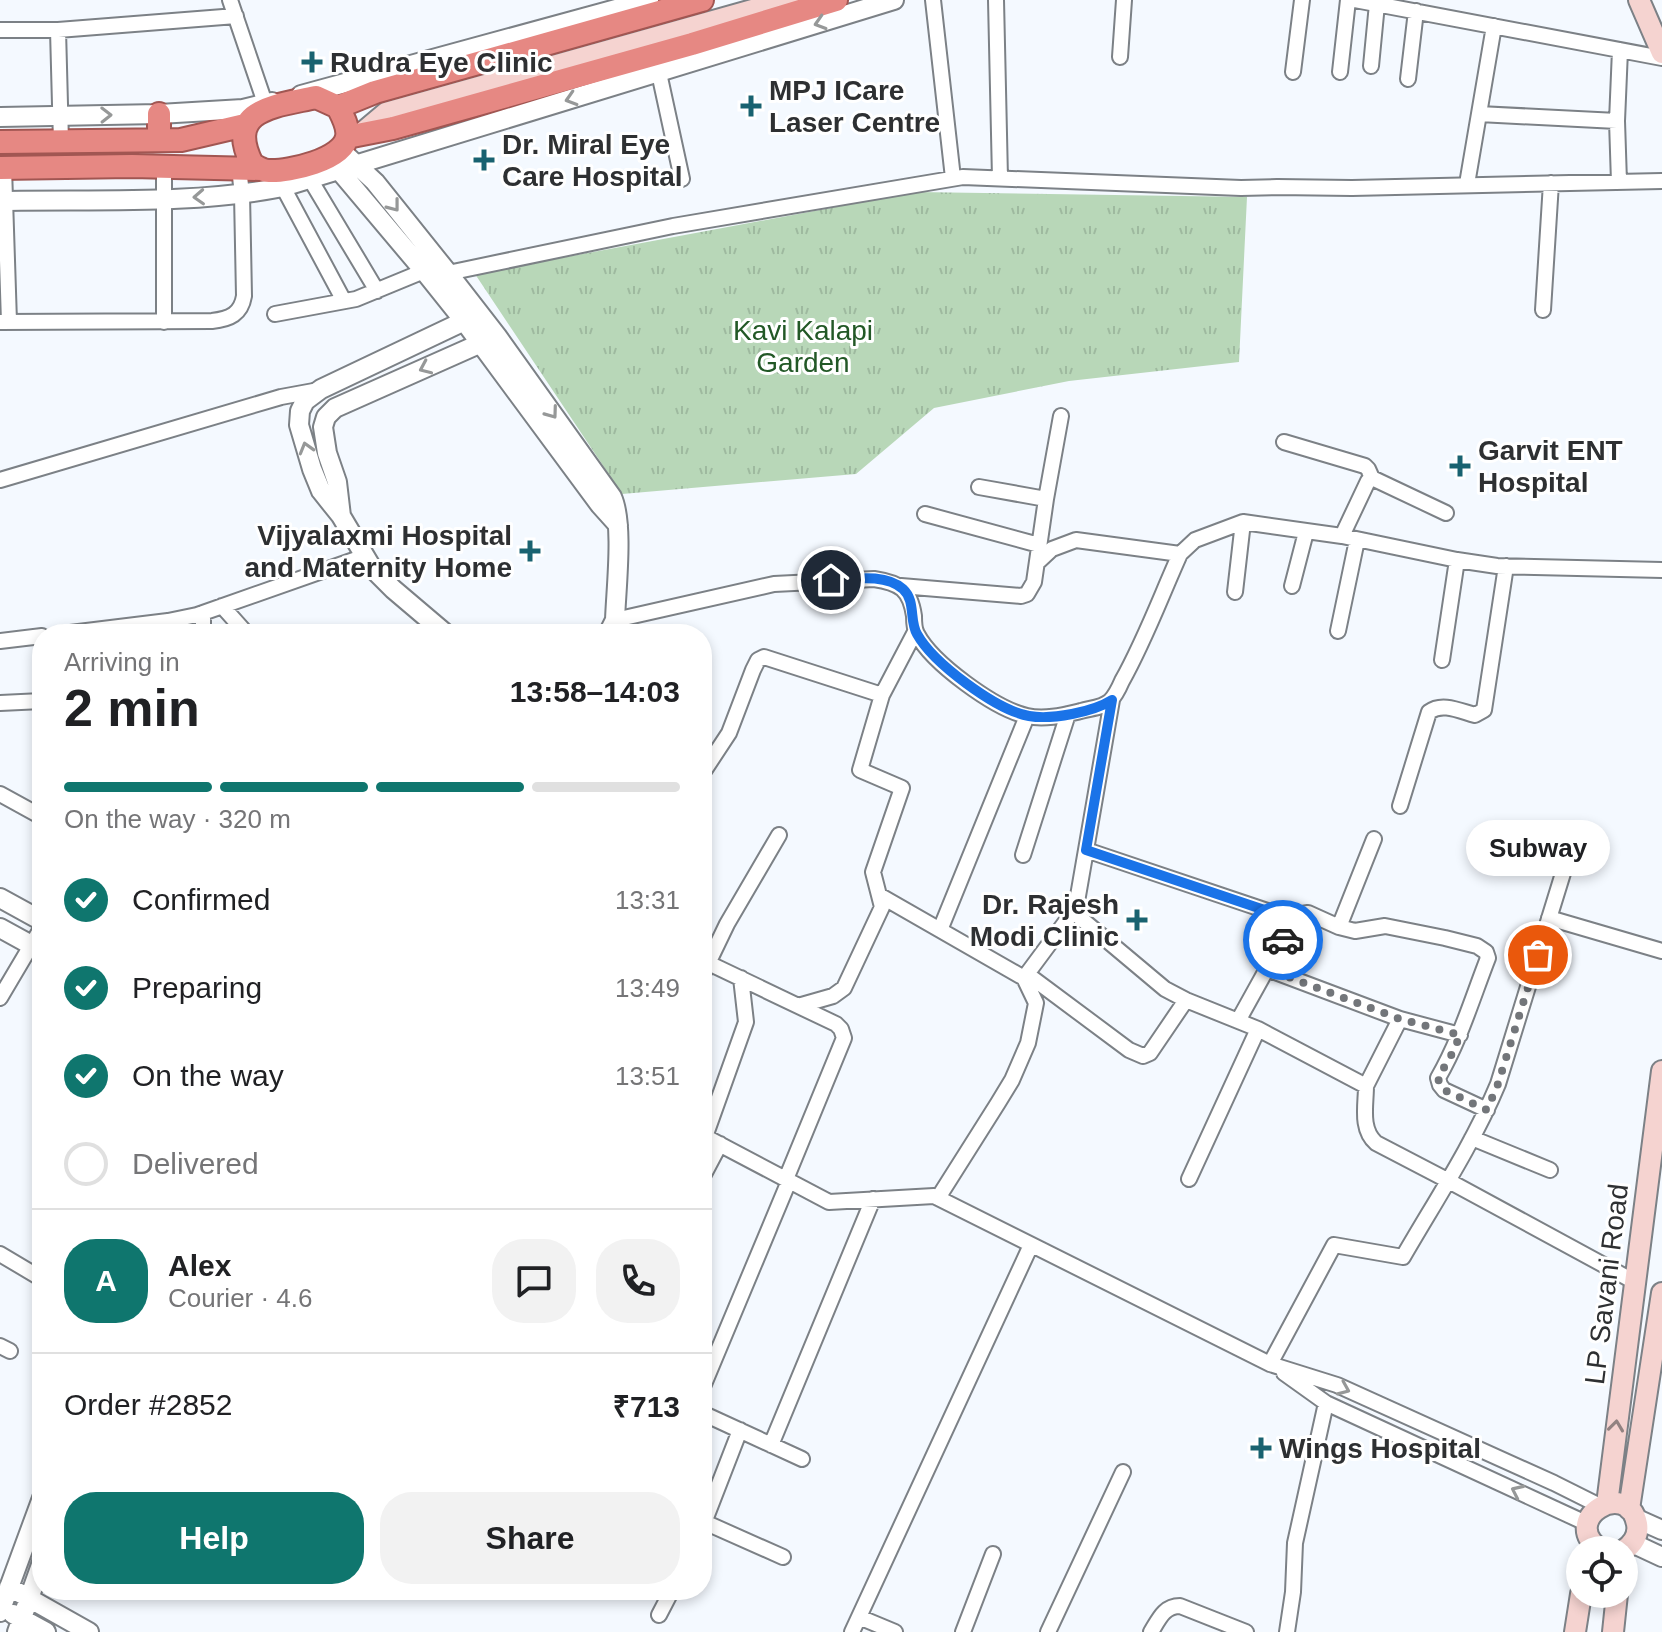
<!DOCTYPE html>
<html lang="en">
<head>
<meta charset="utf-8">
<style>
  body { margin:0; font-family:Helvetica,sans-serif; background:#f2f2f2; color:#202124; height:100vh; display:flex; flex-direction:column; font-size:30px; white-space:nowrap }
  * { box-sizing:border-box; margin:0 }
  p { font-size:26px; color:#757577 }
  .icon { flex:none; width:44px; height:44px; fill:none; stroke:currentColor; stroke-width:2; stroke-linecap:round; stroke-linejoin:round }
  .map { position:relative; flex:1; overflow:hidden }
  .details { position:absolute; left:32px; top:624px; width:680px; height:976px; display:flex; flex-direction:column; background:#fff; border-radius:32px; box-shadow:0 4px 12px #0003 }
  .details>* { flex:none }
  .buttons { position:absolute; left:1566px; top:1536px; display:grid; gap:16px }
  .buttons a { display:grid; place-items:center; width:72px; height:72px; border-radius:50%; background:#fff; box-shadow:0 4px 12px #0003; font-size:40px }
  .pin { position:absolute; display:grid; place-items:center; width:68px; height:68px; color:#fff; margin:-34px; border:4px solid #fff; border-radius:50%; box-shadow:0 2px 8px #0007 }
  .courier { position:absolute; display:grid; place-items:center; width:80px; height:80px; margin:-40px; border:6px solid #1a73e8; border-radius:50%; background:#fff; color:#222; box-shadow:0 2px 10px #0007 }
  .bubble { position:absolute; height:56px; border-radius:28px; background:#fff; box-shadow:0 4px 12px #0003; font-size:26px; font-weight:700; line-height:56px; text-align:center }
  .headline em { font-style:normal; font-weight:700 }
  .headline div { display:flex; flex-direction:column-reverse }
  .headline { display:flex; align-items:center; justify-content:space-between; height:136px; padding:0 32px }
  h1 { font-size:52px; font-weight:700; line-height:60px }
  .bar { display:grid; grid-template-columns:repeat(4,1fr); gap:12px 8px; align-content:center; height:96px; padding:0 32px }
  .bar i { height:10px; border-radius:6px; background:#e0e0e0 }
  .bar .current { background:#0f766e }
  .bar p { grid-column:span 4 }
  .line { display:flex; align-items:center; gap:20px; padding:0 32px; border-top:2px solid #e0e0e0 }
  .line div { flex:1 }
  .round { display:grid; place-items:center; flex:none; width:84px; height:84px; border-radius:32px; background:#f2f2f2 }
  ol { padding:0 32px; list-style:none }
  li { display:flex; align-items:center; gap:24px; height:88px }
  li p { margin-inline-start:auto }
  li .icon { padding:8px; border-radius:50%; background:#0f766e; color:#fff; stroke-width:4 }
  li:last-child { color:#757577 }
  li i { width:44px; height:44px; border:4px solid #e0e0e0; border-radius:50% }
  .cta { display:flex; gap:16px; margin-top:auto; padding:16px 32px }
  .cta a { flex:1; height:92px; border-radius:32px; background:#0f766e; color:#fff; font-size:32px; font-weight:700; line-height:92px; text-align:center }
  .cta a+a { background:#f2f2f2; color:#202124 }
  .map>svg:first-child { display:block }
</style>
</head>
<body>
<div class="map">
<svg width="1662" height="1632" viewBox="0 0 1662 1632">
  <defs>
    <pattern id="park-tufts" width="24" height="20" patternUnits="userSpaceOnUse" patternTransform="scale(2)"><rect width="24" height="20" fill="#b8d7b8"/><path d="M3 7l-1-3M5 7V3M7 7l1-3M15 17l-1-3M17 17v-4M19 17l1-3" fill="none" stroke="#9eb99f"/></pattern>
  </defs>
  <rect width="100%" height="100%" fill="#f4f9ff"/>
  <!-- park -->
  <path fill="url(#park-tufts)" d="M916,192L1247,197L1239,362L1069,381L934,408L856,474L622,494L475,274Z"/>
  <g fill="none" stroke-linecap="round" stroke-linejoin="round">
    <!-- minor casing -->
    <g stroke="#7c8186" stroke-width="18">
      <path id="minor" d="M230,0L267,109
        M933,0L953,178
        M996,0L1000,178
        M1355,0L1662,58
        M0,30H58L236,16
        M58,30L61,142
        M1120,57L1124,0
        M1371,66L1377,4
        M1293,72L1302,0
        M1340,72L1348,0
        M659,73L682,179
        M1408,79L1416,11
        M1479,114L1617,121
        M4,168L9,322
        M310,179L377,291
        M1619,182L1617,121L1620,50
        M1467,184L1494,26
        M283,187L344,301
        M448,273L673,226L963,177L1241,188L1277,187L1352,188L1662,181
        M1543,310L1551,183
        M275,314L356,299L424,271
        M0,322L212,321C230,319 241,314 244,296L242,194L239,168
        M164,322V166
        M1284,442L1365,466L1368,469L1372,478
        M0,480L281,397L319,390
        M979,487L1046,499
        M925,514L1039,545
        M1342,536L1368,481L1372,478L1446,513
        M1037,563L1052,549L1076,540L1180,554
        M901,586L1021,596L1027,594L1034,582L1046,499L1061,416
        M1292,586L1306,532
        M1235,592L1243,522
        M222,606L247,634
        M615,620L774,584L874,579C900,583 910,589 914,616C914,622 914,629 917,634C932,663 995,709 1027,716C1045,720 1064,715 1081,711C1091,708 1102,708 1110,701C1115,696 1119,688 1122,681C1145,640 1161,596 1180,554L1195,540L1243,522L1342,536L1457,560L1497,566L1662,570
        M1338,631L1357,540
        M62,634L168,621L197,615L365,556
        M203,634V613
        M0,641L42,636
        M1442,660L1457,560
        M0,703L42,701
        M702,774L729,733L753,670L758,660L764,657L882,695
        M0,794L42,817
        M1400,806L1429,712C1442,702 1460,711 1475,715L1484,710L1506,566
        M1086,850L1294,920
        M1023,855L1068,714
        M879,895L1024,978
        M1072,911L1165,989L1186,1000L1258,1029L1366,1086L1400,1019
        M1549,918L1662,951
        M1339,927L1374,839
        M940,930L1027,716
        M702,960L836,1024L841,1029L844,1038L786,1179
        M1267,969L1400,1019L1460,1035
        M1027,974L1129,1050L1143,1056L1150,1053L1186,1000
        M702,976L727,924L779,835
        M0,998L42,927
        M798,1006L833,996L844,988L882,907L873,872L902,788L860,770L882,695L915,632
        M1238,1021L1294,920L1302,914L1308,913L1339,927L1355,931L1385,926L1445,938L1477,946L1486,952L1488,958C1472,999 1460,1040 1438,1078L1440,1085L1444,1090L1487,1110
        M1366,1086C1366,1105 1360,1129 1376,1143L1447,1180L1635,1282
        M702,1135L829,1202L934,1196L1270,1364L1337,1385L1554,1483L1600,1506
        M705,1137L746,1022L741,978
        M1472,1138L1550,1170
        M702,1178L720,1144
        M1189,1179L1258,1029
        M938,1198L998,1103L1012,1080L1028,1043L1036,1003L1024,978L1070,916L1078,896L1112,700
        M0,1254L42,1279
        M0,1346L10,1351
        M1270,1364L1334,1245L1403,1257C1436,1200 1473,1144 1498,1084L1572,844
        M1284,1373L1326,1403L1588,1524
        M702,1389L789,1181
        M702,1413L802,1459
        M771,1445L873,1199
        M702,1521L783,1557
        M702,1528L740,1430
        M659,1615L672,1590
        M859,1617L895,1632
        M852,1632L1031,1245
        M963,1632L993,1554
        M1048,1632L1123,1472
        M1151,1632C1159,1619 1164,1606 1180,1606L1246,1632
        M1287,1632L1293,1592L1295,1543L1326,1403"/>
    </g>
    <!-- tertiary casing -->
    <g stroke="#7c8186" stroke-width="22">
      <path id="tertiary" d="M301,95L649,0
        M0,117L159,114L243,109L272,102
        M348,157L375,182L448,273L497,336L612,497C624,523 616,589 615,620L608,634
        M333,163L424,271L464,321L600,505L618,525
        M0,201C94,199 191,205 283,187L894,0
        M341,516L337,482L327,453L323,427L326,417L335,408L488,340
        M446,634L393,589L372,568L341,516L321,491L312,469L299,425L300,411L305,401L321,389L479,314
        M0,898L42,921
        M0,928L42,951
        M1635,1518L1662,1530
        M1632,1543L1662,1557
        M9,1587L89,1632
        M0,1612L42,1498
        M13,1614L46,1632
        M17,1632L42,1562"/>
    </g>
    <!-- secondary casing -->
    <g stroke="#7c8186" stroke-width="24">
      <path id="secondary" d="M1639,0L1662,53
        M361,134L386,113L788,0
        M1607,1504L1662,1071
        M1629,1509L1662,1293
        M1601,1550C1557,1520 1628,1477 1637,1524C1639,1535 1633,1544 1624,1550
        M1575,1632L1581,1594
        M1613,1632L1617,1594"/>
    </g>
    <!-- trunk casing -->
    <g stroke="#a15652" stroke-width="26">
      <path id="trunk" d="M316,97L338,107C342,115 349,127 347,137C343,160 289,172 269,171C263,171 257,167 252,164C224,108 277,106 316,97Z
        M338,107L375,92L702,0
        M159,114V140
        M347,137L393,128L692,44L836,0
        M0,142L181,140L245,125
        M0,168L132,166L261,169"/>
    </g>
    <!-- minor -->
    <use href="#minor" stroke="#fff" stroke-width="14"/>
    <!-- tertiary -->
    <use href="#tertiary" stroke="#fff" stroke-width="18"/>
    <!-- secondary -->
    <use href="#secondary" stroke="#f5d3d0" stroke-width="20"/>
    <!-- trunk -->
    <use href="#trunk" stroke="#e68883" stroke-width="22"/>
  </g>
  <!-- one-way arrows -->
  <defs><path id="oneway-chevron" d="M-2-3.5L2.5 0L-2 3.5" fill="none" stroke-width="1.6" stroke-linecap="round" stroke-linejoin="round" transform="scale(2)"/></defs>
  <g stroke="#969898">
    <use href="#oneway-chevron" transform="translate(820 23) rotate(163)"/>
    <use href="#oneway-chevron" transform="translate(571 99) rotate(163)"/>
    <use href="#oneway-chevron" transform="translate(106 115) rotate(-1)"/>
    <use href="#oneway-chevron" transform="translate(199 197) rotate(177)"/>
    <use href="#oneway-chevron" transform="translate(394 206) rotate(52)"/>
    <use href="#oneway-chevron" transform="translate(425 368) rotate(156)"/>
    <use href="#oneway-chevron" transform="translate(552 413) rotate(54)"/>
    <use href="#oneway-chevron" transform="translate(306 448) rotate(-106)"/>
    <use href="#oneway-chevron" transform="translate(1344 1389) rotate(23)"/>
    <use href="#oneway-chevron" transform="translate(1517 1491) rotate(-155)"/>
  </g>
  <use stroke="#928281" href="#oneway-chevron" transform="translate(1616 1426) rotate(-83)"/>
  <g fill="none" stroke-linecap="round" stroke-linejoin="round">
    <!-- done -->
    <path stroke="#73767a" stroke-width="8" stroke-dasharray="0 14.4" d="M1283,940L1267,969L1400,1019L1460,1035L1453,1052L1438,1078L1440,1085L1444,1090L1487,1110L1498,1084L1538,955"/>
    <!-- route -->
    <path stroke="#1a73e8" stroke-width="10" d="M831,580C853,579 885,573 903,589C916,601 909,620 917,634C933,663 996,710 1029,716C1052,720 1093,712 1112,700L1086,850L1294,920L1283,940"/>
  </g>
  <!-- markers -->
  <g fill="#196270" stroke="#fff" stroke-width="3">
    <path d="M308 50h8v8h8v8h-8v8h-8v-8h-8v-8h8z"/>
    <path d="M747 94h8v8h8v8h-8v8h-8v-8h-8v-8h8z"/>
    <path d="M480 148h8v8h8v8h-8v8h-8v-8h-8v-8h8z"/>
    <path d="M1456 454h8v8h8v8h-8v8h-8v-8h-8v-8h8z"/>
    <path d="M526 539h8v8h8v8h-8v8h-8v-8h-8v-8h8z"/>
    <path d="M1133 908h8v8h8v8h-8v8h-8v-8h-8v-8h8z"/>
    <path d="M1257 1436h8v8h8v8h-8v8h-8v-8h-8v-8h8z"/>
  </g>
  <g text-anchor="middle" stroke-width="6" stroke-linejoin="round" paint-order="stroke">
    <!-- poi labels -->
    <g font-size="28" font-weight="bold" fill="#2e3032" stroke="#fff" text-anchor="start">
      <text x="330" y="72">Rudra Eye Clinic</text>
      <text x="769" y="100">MPJ ICare<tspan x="769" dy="32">Laser Centre</tspan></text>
      <text x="502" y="154">Dr. Miral Eye<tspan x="502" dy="32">Care Hospital</tspan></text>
      <text x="1478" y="460">Garvit ENT<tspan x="1478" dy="32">Hospital</tspan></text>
      <text x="512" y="545" text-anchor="end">Vijyalaxmi Hospital<tspan x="512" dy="32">and Maternity Home</tspan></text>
      <text x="1119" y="914" text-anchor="end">Dr. Rajesh<tspan x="1119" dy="32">Modi Clinic</tspan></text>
      <text x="1279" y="1458">Wings Hospital</text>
    </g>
    <!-- park labels -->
    <g font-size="28" fill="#225826" stroke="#fff">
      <text x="803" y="340">Kavi Kalapi<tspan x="803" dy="32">Garden</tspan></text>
    </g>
    <!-- street labels -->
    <g font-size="28" fill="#2e3032" stroke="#fff">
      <text transform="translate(1606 1284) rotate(-83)" y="10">LP Savani Road</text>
    </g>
  </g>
</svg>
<div class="buttons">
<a><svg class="icon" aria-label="locate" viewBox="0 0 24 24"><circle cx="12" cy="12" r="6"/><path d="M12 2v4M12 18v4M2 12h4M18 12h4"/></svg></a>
</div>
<div class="pin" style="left:1538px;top:955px;background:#ea580c"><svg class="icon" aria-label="bag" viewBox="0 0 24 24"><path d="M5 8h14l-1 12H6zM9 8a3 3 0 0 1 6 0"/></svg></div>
<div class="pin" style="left:831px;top:580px;background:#1f2937"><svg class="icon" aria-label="home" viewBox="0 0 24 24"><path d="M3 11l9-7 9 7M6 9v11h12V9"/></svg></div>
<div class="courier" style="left:1283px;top:940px"><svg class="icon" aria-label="car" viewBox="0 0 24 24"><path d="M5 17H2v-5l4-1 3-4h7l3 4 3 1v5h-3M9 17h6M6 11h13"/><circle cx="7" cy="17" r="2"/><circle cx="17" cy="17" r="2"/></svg></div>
<div class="bubble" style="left:1466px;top:820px;width:144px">Subway</div>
<section class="details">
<div class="headline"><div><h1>2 min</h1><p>Arriving in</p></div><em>13:58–14:03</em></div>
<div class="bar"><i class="current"></i><i class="current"></i><i class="current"></i><i></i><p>On the way · 320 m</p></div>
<ol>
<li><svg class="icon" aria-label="check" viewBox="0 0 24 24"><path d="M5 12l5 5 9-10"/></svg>Confirmed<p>13:31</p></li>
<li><svg class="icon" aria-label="check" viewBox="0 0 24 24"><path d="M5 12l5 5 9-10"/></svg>Preparing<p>13:49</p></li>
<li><svg class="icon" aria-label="check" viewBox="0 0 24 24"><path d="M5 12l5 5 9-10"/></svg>On the way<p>13:51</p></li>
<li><i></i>Delivered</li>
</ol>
<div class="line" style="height:144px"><b class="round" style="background:#0f766e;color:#fff">A</b><div><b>Alex</b><p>Courier · 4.6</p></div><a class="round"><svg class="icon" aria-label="chat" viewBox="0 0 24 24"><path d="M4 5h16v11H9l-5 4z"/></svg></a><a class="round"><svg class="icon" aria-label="phone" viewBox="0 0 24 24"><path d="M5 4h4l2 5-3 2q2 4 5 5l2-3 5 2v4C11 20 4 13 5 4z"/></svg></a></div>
<div class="line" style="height:104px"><div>Order #2852</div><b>₹713</b></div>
<div class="cta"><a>Help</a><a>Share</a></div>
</section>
</div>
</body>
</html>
